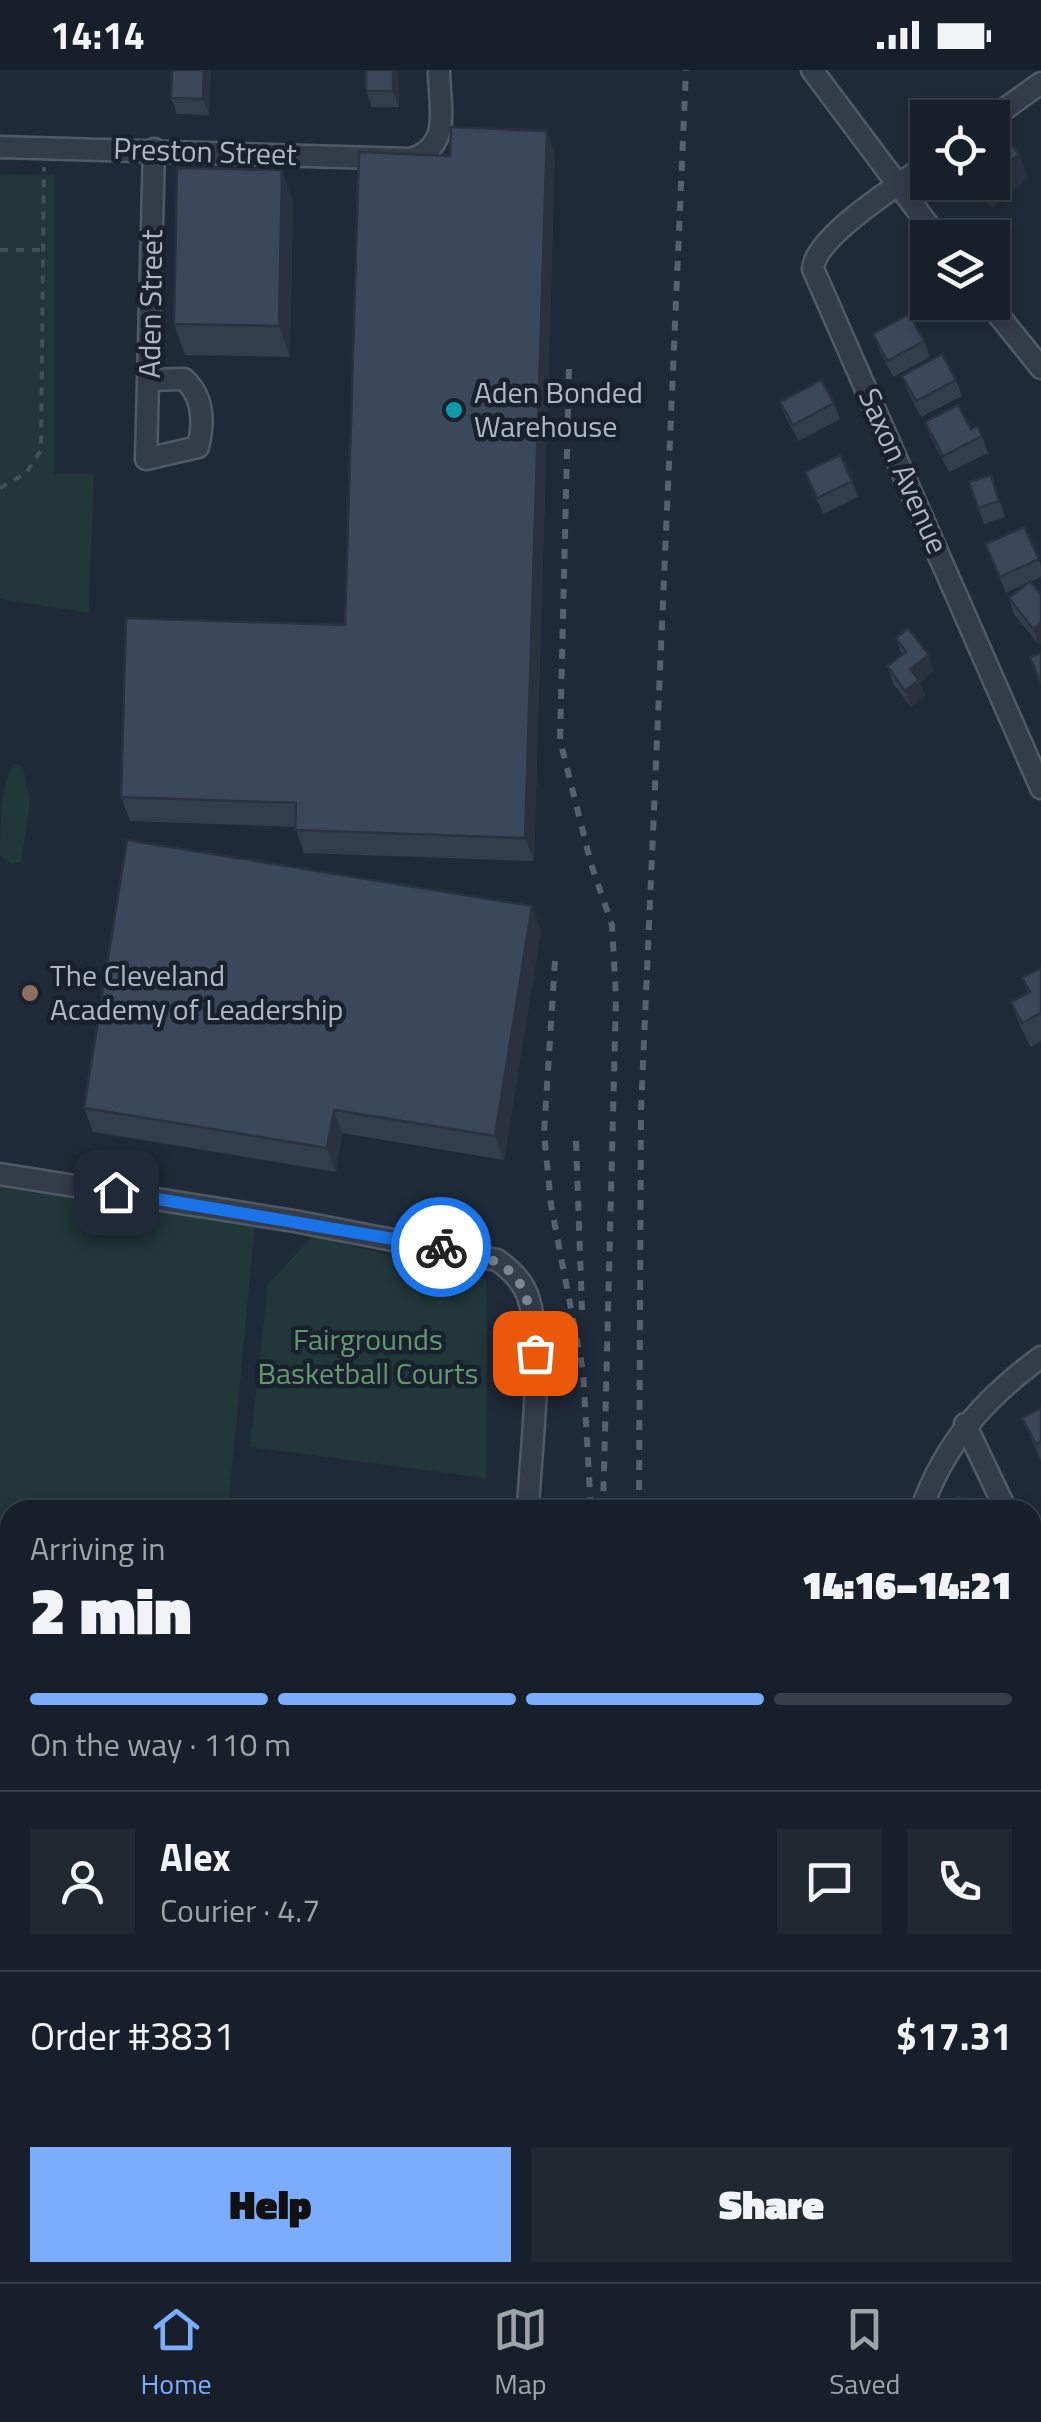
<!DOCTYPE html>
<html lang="en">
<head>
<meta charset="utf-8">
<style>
  body { margin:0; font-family:"Titillium Web",sans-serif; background:#202832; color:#f1f3f6; height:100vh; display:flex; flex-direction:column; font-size:38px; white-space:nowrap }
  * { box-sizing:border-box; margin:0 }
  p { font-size:32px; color:#9ea3a8 }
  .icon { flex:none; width:55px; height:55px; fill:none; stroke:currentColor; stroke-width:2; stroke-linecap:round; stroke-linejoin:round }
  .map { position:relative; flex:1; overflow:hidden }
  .side { position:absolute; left:0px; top:1430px; width:1042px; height:782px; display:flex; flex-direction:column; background:#17202a; border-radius:30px 30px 0 0; box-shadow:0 5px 15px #0003,0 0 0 2px #363e47 }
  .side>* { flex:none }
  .tools { position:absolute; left:910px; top:30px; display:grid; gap:20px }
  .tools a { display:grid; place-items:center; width:100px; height:100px; border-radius:0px; background:#17202a; box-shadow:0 5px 15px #0003,0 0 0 2px #363e47; font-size:50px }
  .pin { position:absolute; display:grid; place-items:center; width:85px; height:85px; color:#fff; margin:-42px; border-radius:20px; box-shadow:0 5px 15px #0006 }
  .courier { position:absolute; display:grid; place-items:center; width:100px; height:100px; margin:-50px; border:8px solid #1a73e8; border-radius:50%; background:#fff; color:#222; box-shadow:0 2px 12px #0007 }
  .head em { font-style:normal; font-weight:800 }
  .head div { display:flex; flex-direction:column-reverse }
  .head { display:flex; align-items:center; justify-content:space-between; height:170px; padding:0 30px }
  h1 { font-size:65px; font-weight:800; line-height:75px }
  .bar { display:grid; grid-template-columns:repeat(4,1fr); gap:15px 10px; align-content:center; height:120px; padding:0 30px }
  .bar i { height:12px; border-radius:8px; background:#363e47 }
  .bar .selected { background:#7cadfc }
  .bar p { grid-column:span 4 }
  .line { display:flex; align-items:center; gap:25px; padding:0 30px; border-top:2px solid #363e47 }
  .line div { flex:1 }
  .round { display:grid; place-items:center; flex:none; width:105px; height:105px; border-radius:0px; background:#202832 }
  .action { display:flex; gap:20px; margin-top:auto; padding:20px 30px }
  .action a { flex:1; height:115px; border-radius:0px; background:#7cadfc; color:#111; font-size:40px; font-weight:800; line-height:115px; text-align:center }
  .action a+a { background:#202832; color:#f1f3f6 }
  .status { display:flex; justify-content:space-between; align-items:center; height:70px; padding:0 50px; background:#17202a; direction:ltr }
  .status svg { height:28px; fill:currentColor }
  .tab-bar { display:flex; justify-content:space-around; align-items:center; height:140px; border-top:2px solid #363e47; background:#17202a; font-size:28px; color:#9ea3a8 }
  .tab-bar a { display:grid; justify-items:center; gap:5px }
  .tab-bar .selected { color:#7cadfc }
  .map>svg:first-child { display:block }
</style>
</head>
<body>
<div class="status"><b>14:14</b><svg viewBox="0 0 49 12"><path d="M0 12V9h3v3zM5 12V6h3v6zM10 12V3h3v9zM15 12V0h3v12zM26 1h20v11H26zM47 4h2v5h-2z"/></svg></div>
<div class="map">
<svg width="1041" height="2212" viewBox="0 0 1041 2212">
  <rect width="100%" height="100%" fill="#1f2a38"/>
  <!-- green -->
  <path fill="#213739" d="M0,104L54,105V404H94L89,543L0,529Z
    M14,694L23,696L30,733L21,792L11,794L0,785C0,758 0,711 14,694Z
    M0,1104L256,1145L228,1440H10V2202L481,2203V2212H0Z
    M313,1166L487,1210L486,1408L250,1377L268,1214Z"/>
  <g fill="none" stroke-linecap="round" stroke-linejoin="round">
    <!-- minor casing -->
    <g stroke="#505a67" stroke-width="25">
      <path id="minor" d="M812,0L938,168
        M992,48L1041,13
        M0,77L411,89C453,76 439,36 439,0
        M928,94C900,114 815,166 813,199L1041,718
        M988,232L1041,298
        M149,310L184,309C204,327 204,353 198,377L146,389L154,79
        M0,1104L294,1151L497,1190C510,1199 521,1209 527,1224C546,1276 530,1382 528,1440
        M965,1354L1006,1440
        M921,1440C945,1373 984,1329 1041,1287
        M1032,1497L1041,1515
        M1032,1891L1041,1894
        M158,2202L159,2212
        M201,2202V2212
        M258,2202L259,2212
        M897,2202V2212
        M315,2212V2202
        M357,2212V2202"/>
    </g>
    <!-- path -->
    <path stroke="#3f5457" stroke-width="4" stroke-dasharray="8 8" stroke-linecap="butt" d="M0,180H40
      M0,418L26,403L41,380L44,97"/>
    <!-- minor -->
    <use href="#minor" stroke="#333c49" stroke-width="20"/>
    <!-- rail -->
    <path stroke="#556070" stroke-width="6" stroke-dasharray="10 10" stroke-linecap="butt" d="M569,299L560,670L591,794L612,855L616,927L603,1440
      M555,891L544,1063L551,1135L583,1301L591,1440
      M576,1071L582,1240
      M639,1440L641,1040L686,0
      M655,2202V2212
      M625,2212V2202"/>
  </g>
  <!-- wall -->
  <path fill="#333e4d" d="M211,0L209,45L177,44L171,28Z
    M366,0H398L399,37H372L366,21Z
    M555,84L534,791L304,783L295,757L130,751L121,727L345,555L450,86Z
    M1019,84L1028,108L992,138L970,112H992Z
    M293,131L290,287L185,285L174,254Z
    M873,264L924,271L930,287L893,307L879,280Z
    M902,306L956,310L962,326L921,347L908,322Z
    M780,332L834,333L840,349L799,371L786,348Z
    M925,352L971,359L982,366L988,383L949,402L931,368Z
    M805,402L852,411L858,427L823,444Z
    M991,405L1005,447L984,454L969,412Z
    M1024,457L1041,495V507L1031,512L1041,525V574L1039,575L1014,544L1009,528L1028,513L1006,523L985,474Z
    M896,568L934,601L920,612L925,626L911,637L893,613L887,596L902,585Z
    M541,860L504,1090L342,1063L336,1102L93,1062L84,1038Z
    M1041,898V971L1031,977L1020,956L1011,932L1028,923L1022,908Z
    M1041,1338V1391L1022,1348Z
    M0,1760L10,1762V1805L0,1803Z
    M1032,1906H1034L1040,1922L1041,1943H1032Z
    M1032,2036H1038L1041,2043V2083H1032Z
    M679,2202H839L840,2212H682Z
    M968,2202H1023L1022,2212H969Z"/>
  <!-- shaded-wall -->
  <path fill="#29323e" d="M204,0H211L209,45L203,29Z
    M393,0H398V2L399,37L393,21Z
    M547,61L555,84L534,791L525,768Z
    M1019,84L1028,108L992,138L983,115L986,112H992V107Z
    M282,100L293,131L290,287L279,256Z
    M1041,553V574L1039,575L1033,559Z
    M929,585L934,601L920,612L925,626L911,637L905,621L910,599Z
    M532,836L541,860L504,1090L495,1066Z
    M334,1040L342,1063L336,1102L327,1078Z
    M1034,1906L1040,1922L1041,1942L1035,1927Z
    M1038,2036L1041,2043V2078L1037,2067Z
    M139,2202H148L149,2212H139Z
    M424,2202H437L436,2212H424Z
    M829,2202H839L840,2212H830Z
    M1016,2202H1023L1022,2212H1017Z"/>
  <!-- building -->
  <path fill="#3b4859" stroke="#29323e" stroke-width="2.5" d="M172,0H204L203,29L171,28Z
    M366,0H393V21H366Z
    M992,53L1019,84L992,107Z
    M451,57L547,61L525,768L295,760L296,733L121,727L126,548L345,555L359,82L450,86Z
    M177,98L282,100L279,256L174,254Z
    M909,244L924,271L887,291L873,264Z
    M942,284L956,310L916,331L902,306Z
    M821,310L834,333L793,355L780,332Z
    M958,335L971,359L977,356L982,366L943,386L925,352Z
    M840,385L852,411L817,428L805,402Z
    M991,405L999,431L978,438L969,412Z
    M1024,457L1039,489L1000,507L985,474Z
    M1030,511L1041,525V553L1033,559L1009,528Z
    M908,558L929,585L910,599L919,610L905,621L887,596L906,582L896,568Z
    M1041,583V614L1030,587Z
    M127,770L532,836L495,1066L334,1040L327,1078L84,1038Z
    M1041,898V943L1022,953L1011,932L1030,922L1022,908Z
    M1041,1338V1371L1036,1374L1022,1348Z
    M957,1427L973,1429V1440H956Z
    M0,1760L10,1762V1775L0,1774Z
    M1032,1906H1034L1035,1927H1032Z
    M1032,2036H1038L1037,2067H1032Z
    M83,2202H139V2212H84Z
    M363,2202H424V2212H363Z
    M752,2202H829L830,2212H753Z
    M968,2202H1016V2209L967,2207Z"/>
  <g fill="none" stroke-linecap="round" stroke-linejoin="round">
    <!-- done -->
    <path stroke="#7b8694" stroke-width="10" stroke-dasharray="0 18" d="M441,1177C518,1190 529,1207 535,1283"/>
    <!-- route -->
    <path stroke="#1a73e8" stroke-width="12" d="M116,1122L441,1177"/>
  </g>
  <!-- markers -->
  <circle fill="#0f9aa8" stroke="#19212d" stroke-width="4" cx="454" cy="340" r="10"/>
  <circle fill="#8d6e63" stroke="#19212d" stroke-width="4" cx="30" cy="923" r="10"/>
  <g text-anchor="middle" stroke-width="9" stroke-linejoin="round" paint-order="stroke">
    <!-- street labels -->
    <g font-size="30" fill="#adb7c6" stroke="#19212d">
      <text transform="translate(205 82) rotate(2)" y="10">Preston Street</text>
      <text transform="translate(151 234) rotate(-89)" y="10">Aden Street</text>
      <text transform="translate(903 401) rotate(66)" y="10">Saxon Avenue</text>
    </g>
    <!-- poi labels -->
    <g font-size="30" fill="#adb7c6" stroke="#19212d" text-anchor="start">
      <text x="474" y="333">Aden Bonded<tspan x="474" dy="34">Warehouse</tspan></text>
      <text x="50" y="916">The Cleveland<tspan x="50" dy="34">Academy of Leadership</tspan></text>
    </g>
    <!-- park labels -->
    <g font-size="30" fill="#649770" stroke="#19212d">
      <text x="368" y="1280">Fairgrounds<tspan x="368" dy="34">Basketball Courts</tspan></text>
    </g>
  </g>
</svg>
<div class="tools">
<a><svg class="icon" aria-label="locate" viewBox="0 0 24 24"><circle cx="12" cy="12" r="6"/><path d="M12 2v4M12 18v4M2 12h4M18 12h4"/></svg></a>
<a><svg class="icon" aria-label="layers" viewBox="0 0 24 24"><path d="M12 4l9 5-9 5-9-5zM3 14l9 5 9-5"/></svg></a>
</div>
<div class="pin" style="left:535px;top:1283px;background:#ea580c"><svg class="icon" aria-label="bag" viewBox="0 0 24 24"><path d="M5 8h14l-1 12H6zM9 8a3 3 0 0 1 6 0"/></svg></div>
<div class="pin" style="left:116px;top:1122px;background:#1f2937"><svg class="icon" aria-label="home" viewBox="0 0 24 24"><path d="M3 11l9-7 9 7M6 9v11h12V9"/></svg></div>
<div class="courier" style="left:441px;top:1177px"><svg class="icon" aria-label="bike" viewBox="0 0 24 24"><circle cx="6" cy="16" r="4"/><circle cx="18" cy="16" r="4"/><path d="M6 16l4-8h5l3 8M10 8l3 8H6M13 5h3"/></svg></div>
<section class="side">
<div class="head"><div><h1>2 min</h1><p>Arriving in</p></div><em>14:16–14:21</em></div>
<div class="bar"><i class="selected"></i><i class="selected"></i><i class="selected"></i><i></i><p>On the way · 110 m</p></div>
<div class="line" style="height:180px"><a class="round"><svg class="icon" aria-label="person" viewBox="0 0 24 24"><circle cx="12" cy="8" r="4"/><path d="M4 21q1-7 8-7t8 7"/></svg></a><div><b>Alex</b><p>Courier · 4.7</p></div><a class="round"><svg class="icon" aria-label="chat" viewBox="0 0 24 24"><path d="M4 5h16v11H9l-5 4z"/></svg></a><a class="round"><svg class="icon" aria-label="phone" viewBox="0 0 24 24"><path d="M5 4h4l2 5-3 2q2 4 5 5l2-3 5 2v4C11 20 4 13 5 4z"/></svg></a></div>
<div class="line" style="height:130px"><div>Order #3831</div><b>$17.31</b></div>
<div class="action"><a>Help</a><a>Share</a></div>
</section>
</div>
<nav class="tab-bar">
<a class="selected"><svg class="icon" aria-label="home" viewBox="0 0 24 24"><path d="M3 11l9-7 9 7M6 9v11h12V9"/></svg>Home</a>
<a><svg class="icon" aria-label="map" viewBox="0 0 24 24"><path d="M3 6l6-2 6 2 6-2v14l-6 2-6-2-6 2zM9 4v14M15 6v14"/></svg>Map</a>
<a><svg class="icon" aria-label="saved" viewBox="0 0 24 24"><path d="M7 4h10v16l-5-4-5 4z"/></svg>Saved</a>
</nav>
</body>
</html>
